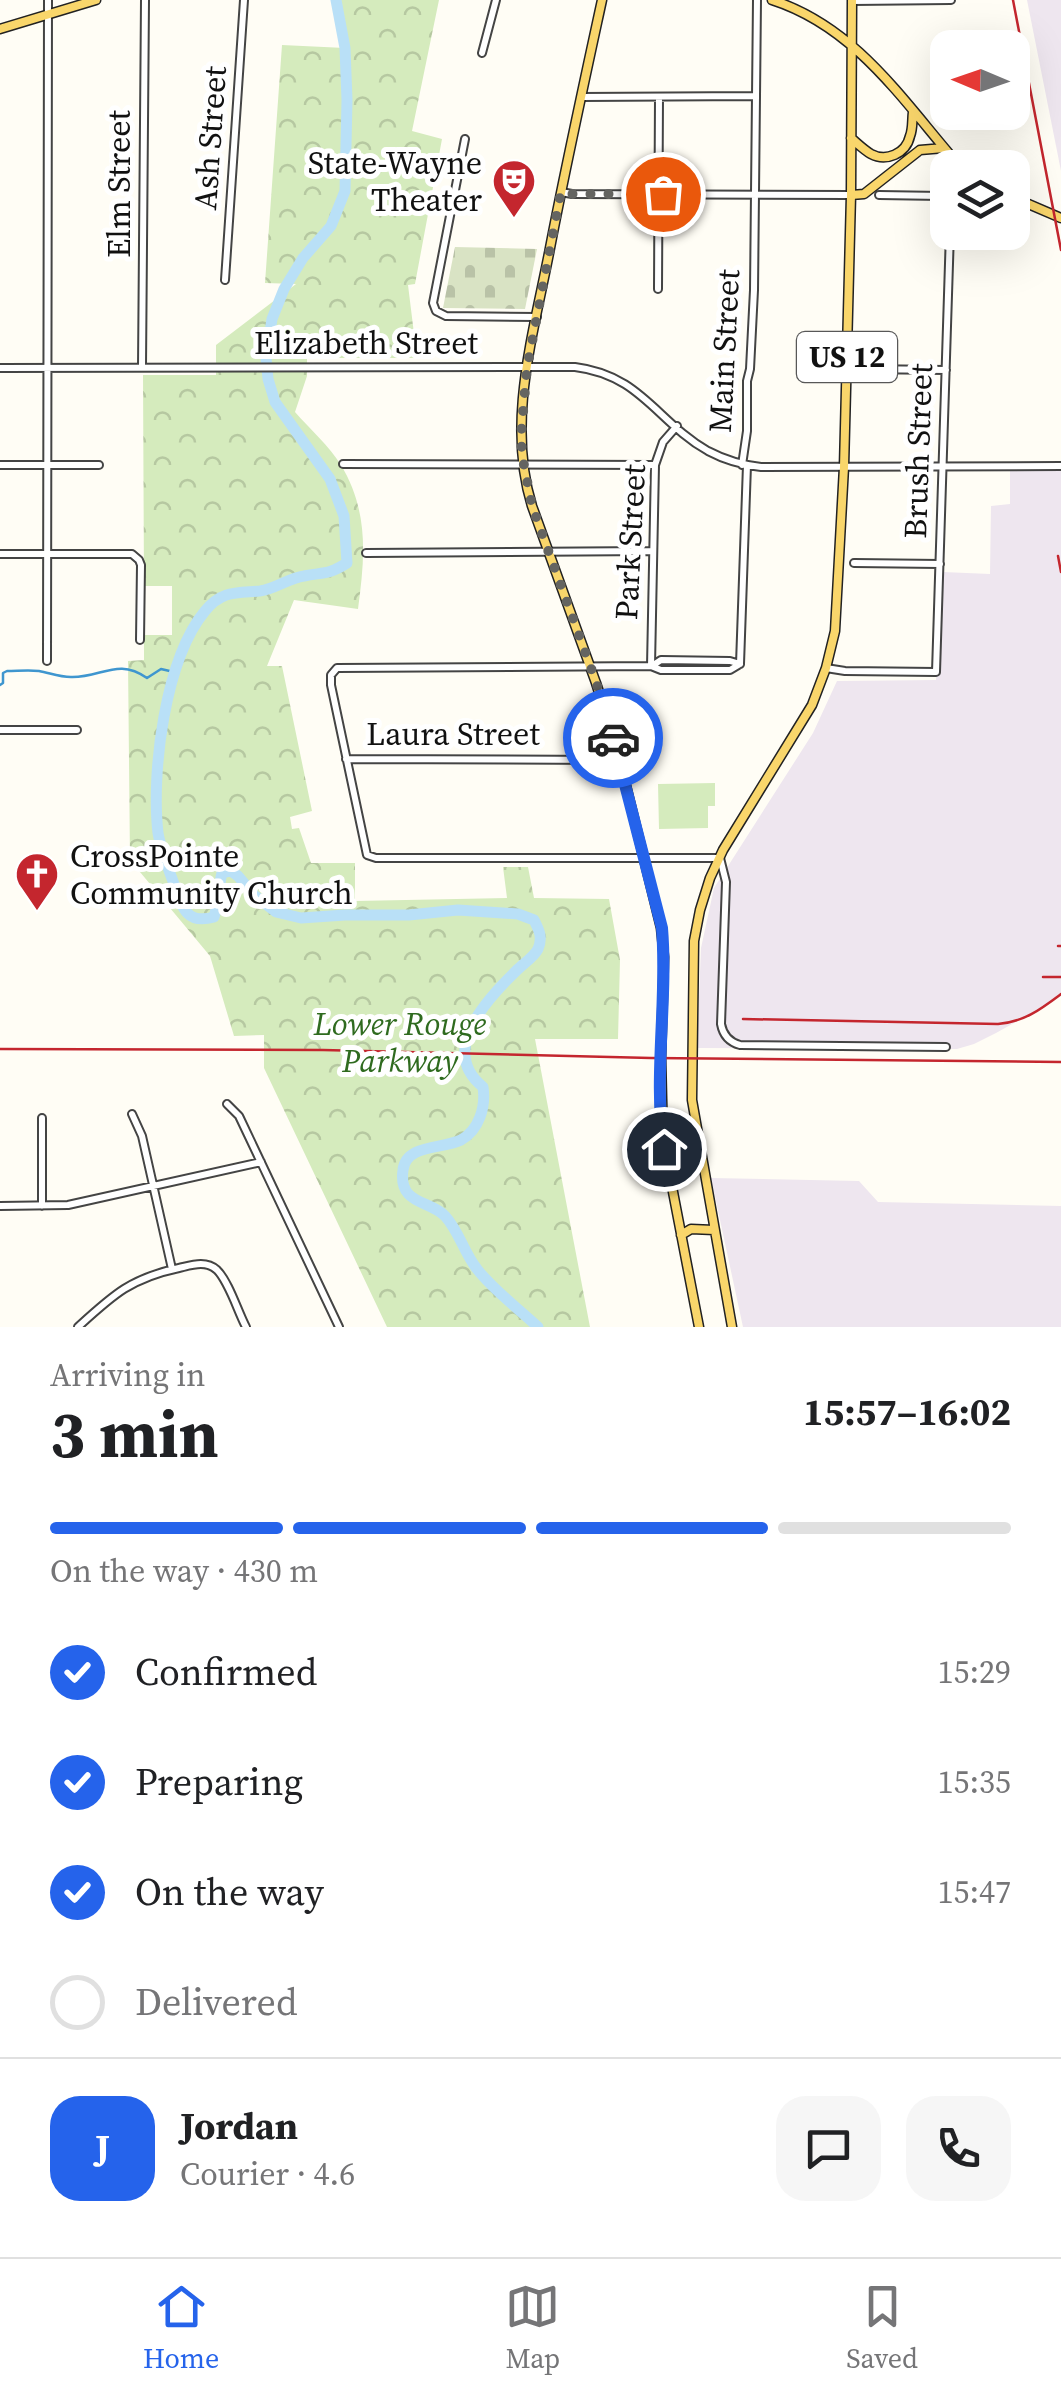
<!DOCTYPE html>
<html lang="en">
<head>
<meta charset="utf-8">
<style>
  body { margin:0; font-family:"Source Serif 4",serif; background:#f6f6f6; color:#202124; height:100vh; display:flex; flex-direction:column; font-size:38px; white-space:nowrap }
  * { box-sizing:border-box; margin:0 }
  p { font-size:32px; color:#757577 }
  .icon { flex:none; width:55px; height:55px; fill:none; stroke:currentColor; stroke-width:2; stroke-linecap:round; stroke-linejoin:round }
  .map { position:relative; height:1327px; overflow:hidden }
  .panel { display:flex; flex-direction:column; background:#fff; flex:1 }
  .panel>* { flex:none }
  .needle { width:65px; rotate:272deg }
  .fabs { position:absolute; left:930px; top:30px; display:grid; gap:20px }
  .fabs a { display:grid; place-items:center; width:100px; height:100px; border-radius:20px; background:#fff; box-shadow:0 10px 40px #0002; font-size:50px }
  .pin { position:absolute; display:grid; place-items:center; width:85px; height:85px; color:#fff; margin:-42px; border:5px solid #fff; border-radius:50%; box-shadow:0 2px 10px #0007 }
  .courier { position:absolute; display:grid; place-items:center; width:100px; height:100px; margin:-50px; border:8px solid #2563eb; border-radius:50%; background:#fff; color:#222; box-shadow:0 2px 12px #0007 }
  .headline em { font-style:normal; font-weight:700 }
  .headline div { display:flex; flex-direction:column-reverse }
  .headline { display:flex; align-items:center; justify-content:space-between; height:170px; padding:0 50px }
  h1 { font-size:65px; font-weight:700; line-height:75px }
  .bar { display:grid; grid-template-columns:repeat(4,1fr); gap:15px 10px; align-content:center; height:120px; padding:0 50px }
  .bar i { height:12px; border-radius:8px; background:#e0e0e0 }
  .bar .on { background:#2563eb }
  .bar p { grid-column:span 4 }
  .line { display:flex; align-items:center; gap:25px; padding:0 50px; border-top:2px solid #e0e0e0 }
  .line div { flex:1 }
  .round { display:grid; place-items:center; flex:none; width:105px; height:105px; border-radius:30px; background:#f6f6f6 }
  ol { padding:0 50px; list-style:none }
  li { display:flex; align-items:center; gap:30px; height:110px }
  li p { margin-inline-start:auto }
  li .icon { padding:10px; border-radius:50%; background:#2563eb; color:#fff; stroke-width:4 }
  li:last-child { color:#757577 }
  li i { width:55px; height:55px; border:5px solid #e0e0e0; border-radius:50% }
  .tab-bar { display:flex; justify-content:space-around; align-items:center; height:140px; border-top:2px solid #e0e0e0; background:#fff; font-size:28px; color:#757577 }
  .tab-bar a { display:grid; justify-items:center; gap:5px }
  .tab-bar .on { color:#2563eb }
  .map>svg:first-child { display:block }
</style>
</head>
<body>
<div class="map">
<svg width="1061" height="1327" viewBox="0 0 1061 1327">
  <defs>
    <pattern id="cemetery-stones" width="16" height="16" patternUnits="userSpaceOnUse" patternTransform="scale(2.5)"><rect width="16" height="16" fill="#d9e3c4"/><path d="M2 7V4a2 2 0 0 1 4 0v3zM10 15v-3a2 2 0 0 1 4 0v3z" fill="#b9c2a7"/></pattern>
    <pattern id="park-crowns" width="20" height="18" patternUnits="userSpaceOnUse" patternTransform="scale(2.5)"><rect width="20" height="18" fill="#d5ebbd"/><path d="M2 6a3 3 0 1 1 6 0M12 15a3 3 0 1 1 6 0" fill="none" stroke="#b6c8a1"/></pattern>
  </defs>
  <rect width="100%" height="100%" fill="#fffdf5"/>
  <!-- industrial -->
  <path fill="#eee6ef" d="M1027,0H1061V171Z
    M1010,471H1061V993L1048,1004L996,1033L974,1044L957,1049L697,1048L701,948L714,888L813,733L837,681L936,680L943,572L990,574L991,506L1010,504Z
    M711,1178L859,1181L878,1202L1061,1206V1327H743Z"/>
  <!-- grass -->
  <path fill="#d5ebbd" d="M715,783V806H708V828L659,829L658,784Z"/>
  <!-- cemetery -->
  <path fill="url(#cemetery-stones)" d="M455,247L537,249L525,309L443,308Z"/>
  <!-- park -->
  <path fill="url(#park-crowns)" d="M336,0H439L412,131L442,139L415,284L408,285L417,358H307V376L295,412C310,429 329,446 341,465C369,512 365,557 358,609L294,600L267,666H282L312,811L290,817L292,829L299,828L311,863H355V901L507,898L503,867H528L534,898L609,899L620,960L618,1039H535L590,1327H387L264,1068V1035L234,1036L210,956L130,860L128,661L144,660V635H172V586H144L143,375H216V345L296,284L265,283L282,45L345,48Z"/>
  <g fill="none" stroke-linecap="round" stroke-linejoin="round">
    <!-- stream -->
    <path stroke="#3f96cf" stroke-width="2.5" d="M0,685L3,683V673L7,671C17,671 29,670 39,671C50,673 59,677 71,677C101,678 118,657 147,678L161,669L174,672"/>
    <!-- river -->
    <path stroke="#b9e0f7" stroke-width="11" d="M336,0L345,48L347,100L345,191L331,226L303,258L284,289L272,319L266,358L268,379L275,402L330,479L344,516L347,563C328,575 324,572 304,576C289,578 275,589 260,591C237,593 222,590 205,611C165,659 151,772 158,833C161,850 168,868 174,884C182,907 186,925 214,917C219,902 218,888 222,873L231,871L238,876L254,895L276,912L301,918L345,915H409L458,910L518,914L534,920C539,930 543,937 538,949C534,957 523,964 516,971C487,999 438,1051 483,1087C486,1107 479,1130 461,1140C443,1149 406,1144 403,1170C398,1205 430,1200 445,1216C459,1231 464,1253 477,1269C494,1291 518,1308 538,1327"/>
    <!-- minor casing -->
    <g stroke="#444" stroke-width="10">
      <path id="minor" d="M852,1L951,0
        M482,53L496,0
        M581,97L756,96
        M465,139L433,303L436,311L446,316L537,317
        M561,192L572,194L851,195
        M879,195L942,196L948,199
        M225,280L244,0
        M658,289L659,97
        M142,367L145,0
        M0,368L575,367C641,375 657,422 708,451C725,460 742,465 761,467L1061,466
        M859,369L946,370
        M343,464L655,465
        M0,465H99
        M742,465L747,431V381L750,369L754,290L757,0
        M366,553L653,551
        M0,554H132L139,560L141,565L140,640
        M854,563L940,564
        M47,661L48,0
        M740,664L730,670H661L651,666L337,668L331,675V685L367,855L376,858H720L726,882L721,1024C723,1035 729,1042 740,1045L946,1047
        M740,664L747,465
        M651,666L655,465L663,442L677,426
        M652,666L661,660L730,661L740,664
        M826,668L845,671L936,672L950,232
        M0,730H77
        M346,759L611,760L619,757
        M227,1104L239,1116L339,1327
        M132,1114L142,1136L172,1269
        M42,1118V1206
        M0,1206L68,1205L261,1162
        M78,1327C113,1295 131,1278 179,1268C192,1265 206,1260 217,1270C229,1282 238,1312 246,1327"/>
    </g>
    <!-- major casing -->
    <g stroke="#222" stroke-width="11">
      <path id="major" d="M602,0C584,83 566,165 550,248C534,332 506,422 532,506L596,683L616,745L661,928L664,957L661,1057L663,1140L699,1327
        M772,0C853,26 899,95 952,157L965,168
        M0,29L96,0
        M851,138C857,143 864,150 871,154C886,162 906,154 910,136C913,129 912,119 913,112
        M851,195L864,194L920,150L944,148
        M1012,197L1061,218
        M681,1235L691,1229L714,1230
        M732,1327L692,1100L694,941L700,910L710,878L723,850L812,705L826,668L835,631L844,467L851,195L852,0"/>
    </g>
    <!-- minor -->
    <use href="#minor" stroke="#fff" stroke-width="6"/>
    <!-- major -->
    <use href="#major" stroke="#f9d66b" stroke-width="8"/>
    <!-- rail -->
    <path stroke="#c4262e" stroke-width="2.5" d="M1013,0L1061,250
      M1058,556L1061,572
      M1058,946H1061
      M1043,977H1061
      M743,1019L998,1024C1024,1022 1041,1009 1061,994
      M0,1049L323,1050L651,1058L1061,1062"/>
  </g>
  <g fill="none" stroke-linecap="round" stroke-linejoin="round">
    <!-- done -->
    <path stroke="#646461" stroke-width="10" stroke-dasharray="0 18" d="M613,738L596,682L532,506L522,455L521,435L527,368L561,192L572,194H663"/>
    <!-- route -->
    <path stroke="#2563eb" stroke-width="12" d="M613,738L662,928C668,1001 653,1076 664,1149"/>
  </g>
  <!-- icons -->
  <defs>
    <g id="theatre-pin" transform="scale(2.25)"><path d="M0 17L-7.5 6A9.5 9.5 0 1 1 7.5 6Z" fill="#c4262e" stroke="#fff"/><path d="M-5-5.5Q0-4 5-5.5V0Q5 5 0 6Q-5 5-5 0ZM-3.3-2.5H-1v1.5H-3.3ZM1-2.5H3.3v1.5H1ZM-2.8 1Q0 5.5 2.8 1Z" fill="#fff"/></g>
    <g id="church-pin" transform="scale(2.25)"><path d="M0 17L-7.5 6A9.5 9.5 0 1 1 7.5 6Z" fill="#c4262e" stroke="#fff"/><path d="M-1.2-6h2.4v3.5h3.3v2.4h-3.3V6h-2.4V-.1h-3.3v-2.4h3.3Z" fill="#fff"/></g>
  </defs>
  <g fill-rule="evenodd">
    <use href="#theatre-pin" x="514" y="181"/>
    <use href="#church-pin" x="37" y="874"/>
  </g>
  <g text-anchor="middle" stroke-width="10" stroke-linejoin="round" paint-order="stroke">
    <!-- shield labels -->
    <rect fill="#fff" stroke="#585858" stroke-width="2.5" x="797" y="332" width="100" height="50" rx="8"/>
    <g font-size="30" font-weight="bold" fill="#111">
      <text x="847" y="367">US 12</text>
    </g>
    <!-- street labels -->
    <g font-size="32" fill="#111" stroke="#fff">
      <text transform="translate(210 138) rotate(-86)" y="11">Ash Street</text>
      <text transform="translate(119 184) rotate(-90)" y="11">Elm Street</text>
      <text x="366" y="354">Elizabeth Street</text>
      <text transform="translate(724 351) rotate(-87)" y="11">Main Street</text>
      <text transform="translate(918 451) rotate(-88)" y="11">Brush Street</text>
      <text transform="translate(630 542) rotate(-87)" y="11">Park Street</text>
      <text x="453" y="745">Laura Street</text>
    </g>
    <!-- poi labels -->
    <g font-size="32" fill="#111" stroke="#fff" text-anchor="end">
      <text x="482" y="174">State-Wayne<tspan x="482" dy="37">Theater</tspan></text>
      <text x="70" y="867" text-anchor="start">CrossPointe<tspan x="70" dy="37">Community Church</tspan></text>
    </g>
    <!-- park labels -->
    <g font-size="32" font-style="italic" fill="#2f6b1f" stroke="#fff">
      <text x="400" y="1035">Lower Rouge<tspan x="400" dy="37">Parkway</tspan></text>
    </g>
  </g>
</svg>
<div class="fabs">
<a><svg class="needle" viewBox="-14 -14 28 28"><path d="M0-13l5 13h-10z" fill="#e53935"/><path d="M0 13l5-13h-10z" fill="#757577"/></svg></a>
<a><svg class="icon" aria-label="layers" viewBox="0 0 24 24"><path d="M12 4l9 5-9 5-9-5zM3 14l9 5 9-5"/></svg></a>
</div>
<div class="pin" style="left:663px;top:194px;background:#ea580c"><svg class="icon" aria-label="bag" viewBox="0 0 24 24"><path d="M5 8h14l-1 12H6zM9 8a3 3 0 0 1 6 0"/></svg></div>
<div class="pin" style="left:664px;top:1149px;background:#1f2937"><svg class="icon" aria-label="home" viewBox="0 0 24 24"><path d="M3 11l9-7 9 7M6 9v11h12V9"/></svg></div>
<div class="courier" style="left:613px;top:738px"><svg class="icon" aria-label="car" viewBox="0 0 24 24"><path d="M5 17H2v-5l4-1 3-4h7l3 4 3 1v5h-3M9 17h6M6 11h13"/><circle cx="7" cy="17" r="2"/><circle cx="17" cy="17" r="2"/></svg></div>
</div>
<section class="panel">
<div class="headline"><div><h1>3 min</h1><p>Arriving in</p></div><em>15:57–16:02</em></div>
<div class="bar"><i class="on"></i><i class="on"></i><i class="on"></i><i></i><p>On the way · 430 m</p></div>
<ol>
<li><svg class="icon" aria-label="check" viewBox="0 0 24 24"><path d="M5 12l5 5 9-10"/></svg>Confirmed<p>15:29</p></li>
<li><svg class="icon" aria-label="check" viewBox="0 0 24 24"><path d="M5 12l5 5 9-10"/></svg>Preparing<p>15:35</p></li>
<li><svg class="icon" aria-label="check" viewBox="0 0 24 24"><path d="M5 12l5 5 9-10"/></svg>On the way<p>15:47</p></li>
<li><i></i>Delivered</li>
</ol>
<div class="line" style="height:180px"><b class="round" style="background:#2563eb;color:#fff">J</b><div><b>Jordan</b><p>Courier · 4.6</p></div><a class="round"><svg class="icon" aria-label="chat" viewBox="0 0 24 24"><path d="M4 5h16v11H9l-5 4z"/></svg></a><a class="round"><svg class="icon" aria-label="phone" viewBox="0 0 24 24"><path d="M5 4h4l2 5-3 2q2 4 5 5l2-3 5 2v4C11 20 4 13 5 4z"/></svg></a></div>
</section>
<nav class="tab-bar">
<a class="on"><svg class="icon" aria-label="home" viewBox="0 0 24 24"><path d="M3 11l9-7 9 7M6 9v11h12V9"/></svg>Home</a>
<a><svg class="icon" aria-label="map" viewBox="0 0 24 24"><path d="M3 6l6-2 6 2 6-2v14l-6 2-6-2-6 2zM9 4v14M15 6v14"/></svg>Map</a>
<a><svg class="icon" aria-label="saved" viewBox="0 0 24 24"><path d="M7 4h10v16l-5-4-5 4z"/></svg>Saved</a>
</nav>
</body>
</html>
